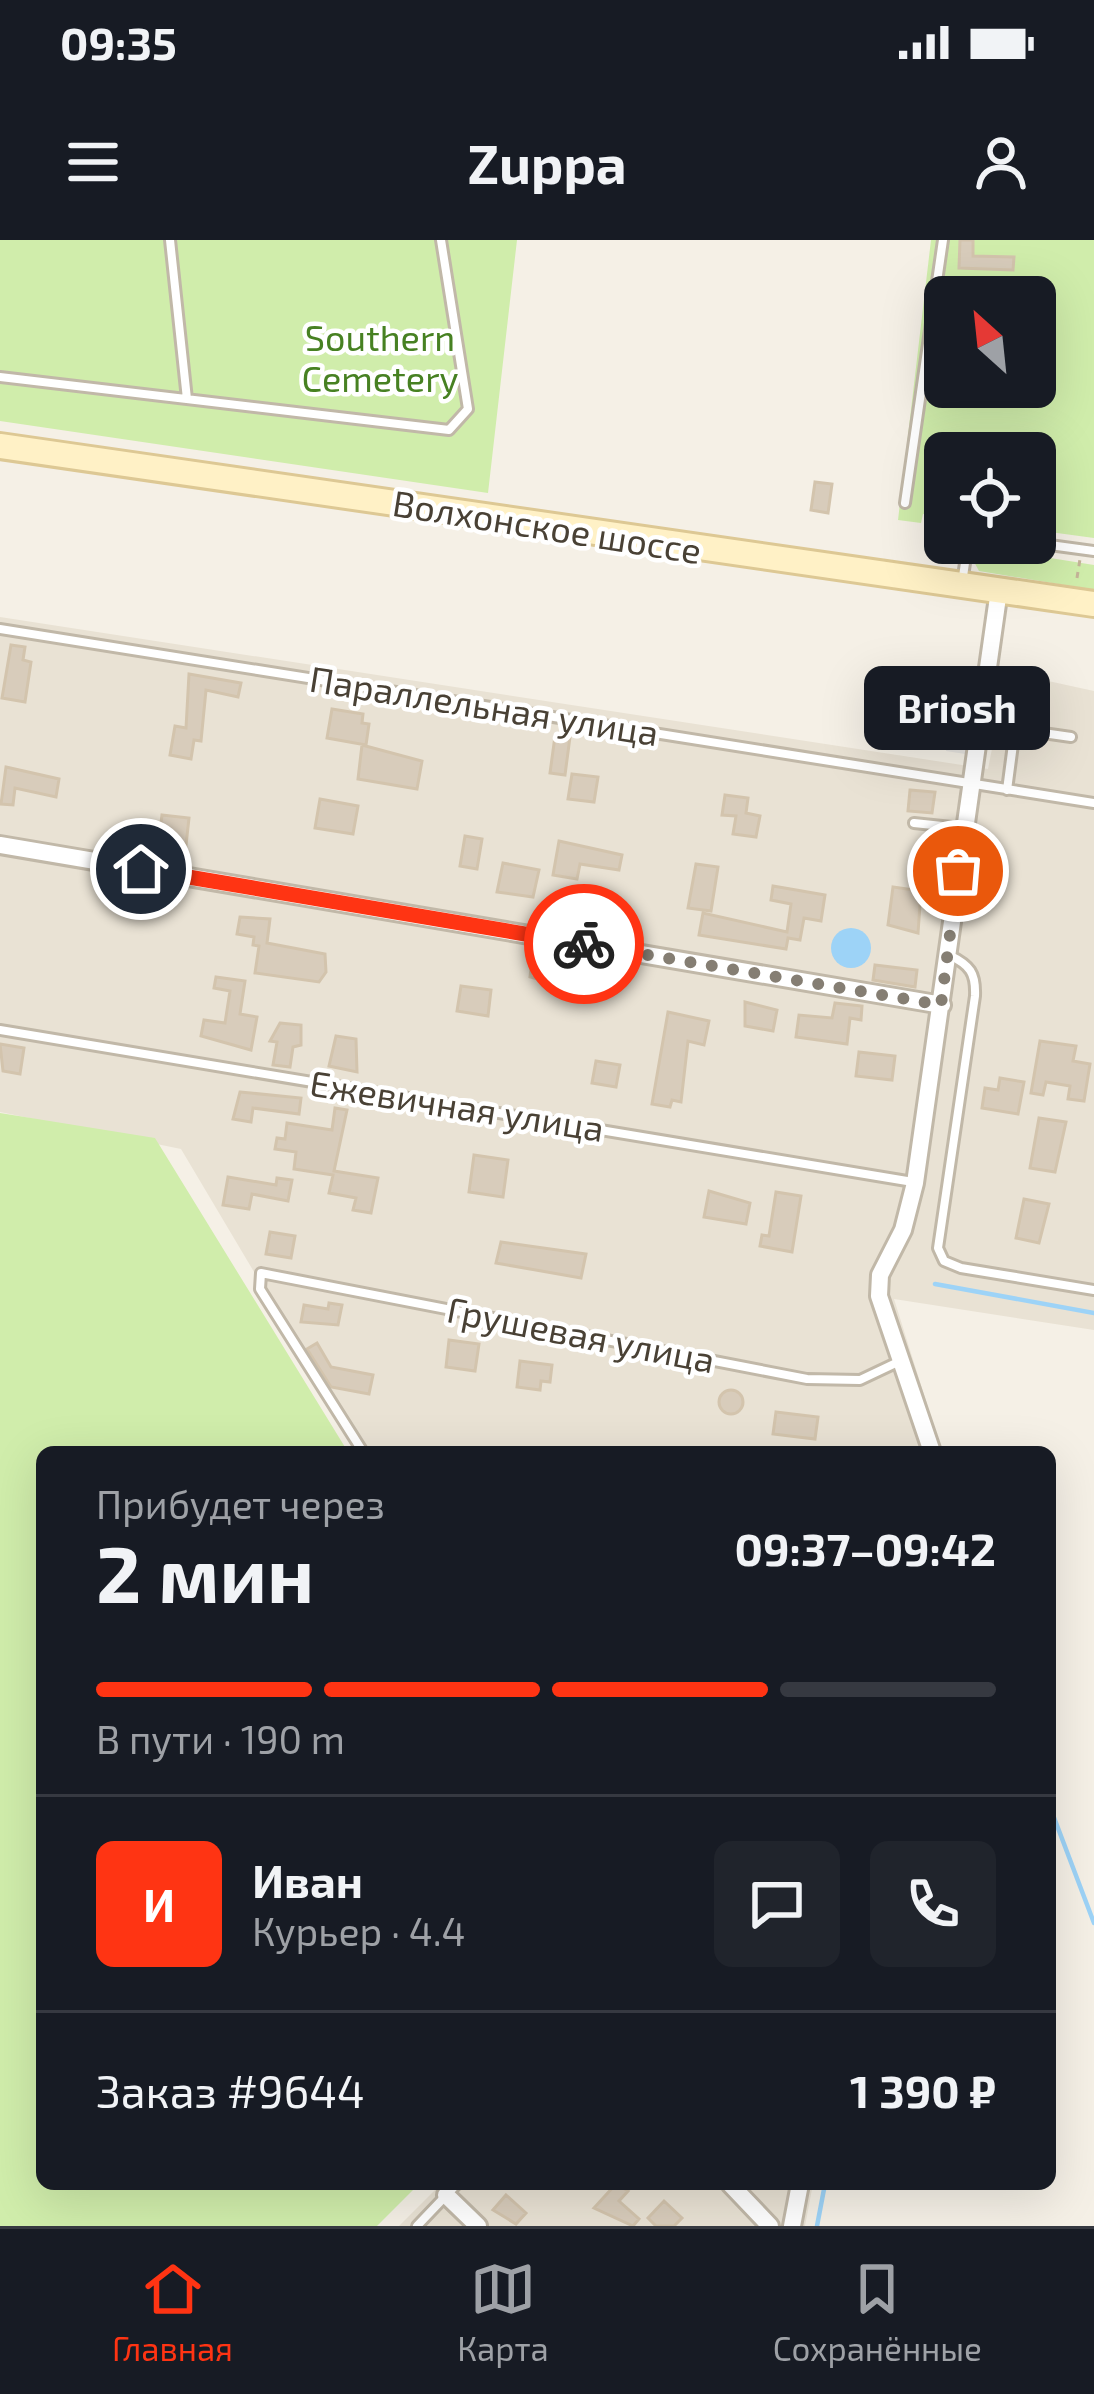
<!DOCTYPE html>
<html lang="ru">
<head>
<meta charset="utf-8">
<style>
  body { margin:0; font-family:"Exo 2",sans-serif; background:#20242c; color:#f1f3f6; height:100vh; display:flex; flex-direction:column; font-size:45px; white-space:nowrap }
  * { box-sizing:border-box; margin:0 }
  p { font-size:39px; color:#9ea1a6 }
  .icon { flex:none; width:66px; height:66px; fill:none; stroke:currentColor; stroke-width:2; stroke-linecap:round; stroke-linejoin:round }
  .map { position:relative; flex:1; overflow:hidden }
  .drawer { position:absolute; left:36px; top:1206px; width:1020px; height:744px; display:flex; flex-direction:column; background:#171b24; border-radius:18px; box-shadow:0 12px 48px #0002 }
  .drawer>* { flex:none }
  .needle { width:78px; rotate:333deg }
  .fabs { position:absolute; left:924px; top:36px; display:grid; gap:24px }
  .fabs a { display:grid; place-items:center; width:132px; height:132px; border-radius:18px; background:#171b24; box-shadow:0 12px 48px #0002; font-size:60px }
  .pin { position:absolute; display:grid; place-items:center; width:102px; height:102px; color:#fff; margin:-51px; border:6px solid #fff; border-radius:50%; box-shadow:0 3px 12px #0007 }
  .courier { position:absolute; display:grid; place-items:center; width:120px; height:120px; margin:-60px; border:9px solid #ff3413; border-radius:50%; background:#fff; color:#222; box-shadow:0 3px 15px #0007 }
  .bubble { position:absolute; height:84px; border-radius:18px; background:#171b24; box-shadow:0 12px 48px #0002; font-size:39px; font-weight:700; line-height:84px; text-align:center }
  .overview em { font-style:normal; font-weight:700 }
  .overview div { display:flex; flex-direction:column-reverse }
  .overview { display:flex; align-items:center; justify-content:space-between; height:204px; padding:0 60px }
  h1 { font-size:78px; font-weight:700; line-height:90px }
  .bar { display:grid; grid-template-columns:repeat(4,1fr); gap:18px 12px; align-content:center; height:144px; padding:0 60px }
  .bar i { height:15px; border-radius:9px; background:#363941 }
  .bar .active { background:#ff3413 }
  .bar p { grid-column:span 4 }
  .line { display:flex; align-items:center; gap:30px; padding:0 60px; border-top:3px solid #363941 }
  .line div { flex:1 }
  .round { display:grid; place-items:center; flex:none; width:126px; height:126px; border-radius:18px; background:#20242c }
  .status { display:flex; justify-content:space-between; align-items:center; height:84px; padding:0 60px; background:#171b24; direction:ltr }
  .status svg { height:33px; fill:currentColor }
  header { display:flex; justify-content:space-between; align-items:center; height:156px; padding:0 60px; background:#171b24; font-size:54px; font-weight:700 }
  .tabs { display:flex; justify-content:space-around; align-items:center; height:168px; border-top:3px solid #363941; background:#171b24; font-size:33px; color:#9ea1a6 }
  .tabs a { display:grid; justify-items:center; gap:6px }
  .tabs .active { color:#ff3413 }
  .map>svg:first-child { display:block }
</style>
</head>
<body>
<div class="status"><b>09:35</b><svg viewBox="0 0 49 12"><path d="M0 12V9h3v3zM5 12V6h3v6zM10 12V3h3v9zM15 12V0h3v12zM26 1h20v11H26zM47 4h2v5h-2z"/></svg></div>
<header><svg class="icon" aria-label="menu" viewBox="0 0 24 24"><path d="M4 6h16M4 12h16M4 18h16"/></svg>Zuppa<svg class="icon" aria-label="person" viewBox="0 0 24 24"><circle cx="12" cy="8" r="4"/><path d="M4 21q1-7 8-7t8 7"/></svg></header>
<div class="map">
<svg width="1094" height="1986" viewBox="0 0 1094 1986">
  <rect width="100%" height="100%" fill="#f5f0e6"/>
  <!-- residential -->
  <path fill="#e9e2d4" d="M0,377L988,529L1007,432L1094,451V1090L894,1059L942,1212H361L181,909L0,872Z
    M441,1944H813L805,1986H399Z"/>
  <!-- green -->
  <path fill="#d0edab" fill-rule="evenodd" d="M0,0H517L488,253L0,181Z
    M931,0H1094V298L1035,290V213H945V277L923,274L921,283L898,280ZM945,57H1035V147H945Z
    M981,307L1094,325V350L979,331L972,318Z
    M0,873L155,898L348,1212H42V1944H419L377,1986H0Z"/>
  <!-- parking -->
  <path fill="#e5e3df" d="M959,434L978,437L965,514L946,511Z"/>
  <!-- water -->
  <path fill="#9dd3f7" d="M831 708a20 20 0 1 1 40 0a20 20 0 1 1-40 0Z"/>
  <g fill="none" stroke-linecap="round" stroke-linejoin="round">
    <!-- stream -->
    <path stroke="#9dd3f7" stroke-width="4.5" d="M935,1044L1094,1073
      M1050,1567L1094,1683
      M817,1986L825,1944"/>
  </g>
  <!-- building -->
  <path fill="#d8ccbb" stroke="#d3c4ad" stroke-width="3" d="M960,0H973V16L1014,17L1013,30L959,28Z
    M815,242L832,244L828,273L811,270Z
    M11,405L25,407L23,420L31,422L25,462L2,458Z
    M189,434L241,443L238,457L206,450L201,501L194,500L191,519L170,515L175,486L186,488Z
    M332,469L363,474L362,483L369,484L366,505L327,498Z
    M555,496L570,497L565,535L550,533Z
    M362,505L422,521L417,549L358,539Z
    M6,527L59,539L56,557L15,548L13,565L1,564Z
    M572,534L598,537L594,562L568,559Z
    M910,550L935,552L932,573L908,571Z
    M725,555L748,558L746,573L760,576L756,597L733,594L736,576L722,575Z
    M320,559L358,566L353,594L315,588Z
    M162,575L189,578L185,614L170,612L171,606L129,601L131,587L160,591Z
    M465,596L482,599L477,629L460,626Z
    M559,601L622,615L619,630L580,624L577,639L553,635Z
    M503,623L539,630L533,657L497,652Z
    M696,624L718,627L711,671L688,668Z
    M773,646L825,655L821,681L804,678L800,700L788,698L786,709L699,695L703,673L787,692L791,664L771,660Z
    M893,647L921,651L918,693L888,685Z
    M240,677L270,679L267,703L325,714L326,732L319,742L255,733L259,706L253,705L254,697L237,694Z
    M576,716L595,720L588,753L530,737L532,721L574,726Z
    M875,725L917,730L915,747L873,740Z
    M216,737L245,741L240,774L257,777L251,810L201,796L204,780L225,783L230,751L214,748Z
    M461,746L491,750L488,776L457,771Z
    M745,762L777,770L773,791L745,786Z
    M835,763L862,766L861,780L850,778L847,804L796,797L799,775L832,778Z
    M668,772L709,781L704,805L688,801L681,862L672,860L670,867L652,864Z
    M280,783L301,785V805L293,807L290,827L273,825L277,802L270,801Z
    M336,796L356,799L357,832L329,826Z
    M1040,801L1076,806L1073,821L1090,824L1084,861L1068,859L1070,846L1046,842L1043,855L1031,853Z
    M0,804L24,808L20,834L3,831Z
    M859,812L895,816L892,840L856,836Z
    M596,821L620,825L616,847L592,843Z
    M1000,838L1024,842L1018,874L982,868L985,848L998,850Z
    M240,852L301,858L299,874L253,868L251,882L233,879Z
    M335,868L347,870L334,931L378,938L371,973L353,970L356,958L329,953L333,935L294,929L296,912L275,909L277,898L285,899L287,883L332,890Z
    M1039,878L1066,882L1055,932L1030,928Z
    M474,915L508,920L503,957L469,952Z
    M228,937L276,945L277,938L292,940L288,961L252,954L249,969L223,965Z
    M709,951L750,963L746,984L704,977Z
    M776,952L801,956L792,1012L760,1006L762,995L769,996Z
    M1024,959L1049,964L1039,1003L1016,998Z
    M270,992L295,996L291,1018L266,1014Z
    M501,1002L586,1014L581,1038L496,1023Z
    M329,1063L342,1065L338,1085L301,1082L304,1065L328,1069Z
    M449,1100L479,1104L475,1131L446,1127Z
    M317,1103L331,1127L373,1135L369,1154L331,1147L307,1109Z
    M520,1121L552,1125L550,1142L541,1141L540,1150L517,1147Z
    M719 1162a12 12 0 1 1 24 0a12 12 0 1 1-24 0Z
    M776,1172L818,1177L815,1199L773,1194Z
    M616,1944L628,1951L619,1961L639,1979L633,1986L594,1968Z
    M506,1955L526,1973L516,1984L493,1970Z
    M664,1961L682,1978L674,1986H656L648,1978Z"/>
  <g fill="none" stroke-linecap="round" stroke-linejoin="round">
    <!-- lane casing -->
    <g stroke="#c1b8a8" stroke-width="14">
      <path id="lane" d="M170,0L187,159
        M0,137L449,190L468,169L441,0
        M905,263L943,0
        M1035,303L1094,311
        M962,343L968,303
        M0,389L1094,563
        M1007,550L1015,489L1071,497
        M914,583L961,588
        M949,715C970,725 976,733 975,756L938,1008L944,1021L961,1028L1094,1050
        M0,790L913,942
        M363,1212L260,1049L261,1033L807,1139L860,1140L898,1122
        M417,1986L457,1944"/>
    </g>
    <!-- street casing -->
    <g stroke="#c1b8a8" stroke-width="22">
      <path id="street" d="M0,605L942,765
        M932,1212L879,1056L880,1035L903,990L915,943L999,350
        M730,1944L770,1986
        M446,1955L478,1986
        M792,1986L800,1944"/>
    </g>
    <!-- secondary casing -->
    <g stroke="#ddc894" stroke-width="30">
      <path id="secondary" d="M0,206L1094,364"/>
    </g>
    <!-- path -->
    <path stroke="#c5b498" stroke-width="3" stroke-dasharray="6 6" stroke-linecap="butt" d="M1077,338L1080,319"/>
    <!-- lane -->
    <use href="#lane" stroke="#fff" stroke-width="8"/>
    <!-- street -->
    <use href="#street" stroke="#fff" stroke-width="16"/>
    <!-- secondary -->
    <use href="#secondary" stroke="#fff1c6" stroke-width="24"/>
  </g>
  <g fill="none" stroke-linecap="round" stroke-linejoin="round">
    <!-- done -->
    <path stroke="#857e73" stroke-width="12" stroke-dasharray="0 21.6" d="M584,704L941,765L958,631"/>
    <!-- route -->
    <path stroke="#ff3413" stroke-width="15" d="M141,629L584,704"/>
  </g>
  <g text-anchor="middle" stroke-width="9" stroke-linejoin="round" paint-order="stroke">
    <!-- park labels -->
    <g font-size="36" fill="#478122" stroke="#fff">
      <text x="380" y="111">Southern<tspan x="380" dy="41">Cemetery</tspan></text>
    </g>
    <!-- street labels -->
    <g font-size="36" fill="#494135" stroke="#fff">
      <text transform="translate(547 287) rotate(9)" y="13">Волхонское шоссе</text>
      <text transform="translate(484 466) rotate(9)" y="13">Параллельная улица</text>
      <text transform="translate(457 866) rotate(9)" y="13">Ежевичная улица</text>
      <text transform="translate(581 1095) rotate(11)" y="13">Грушевая улица</text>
    </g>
  </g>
</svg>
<div class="fabs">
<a><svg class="needle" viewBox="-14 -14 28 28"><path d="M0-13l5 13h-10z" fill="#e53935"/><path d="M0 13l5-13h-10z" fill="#9ea1a6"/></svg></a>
<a><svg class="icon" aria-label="locate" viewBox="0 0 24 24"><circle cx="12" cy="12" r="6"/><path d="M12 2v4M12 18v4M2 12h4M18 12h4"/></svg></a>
</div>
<div class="pin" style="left:958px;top:631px;background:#ea580c"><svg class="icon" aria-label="bag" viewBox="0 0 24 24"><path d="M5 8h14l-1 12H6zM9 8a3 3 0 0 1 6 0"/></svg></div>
<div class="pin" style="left:141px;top:629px;background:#1f2937"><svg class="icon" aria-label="home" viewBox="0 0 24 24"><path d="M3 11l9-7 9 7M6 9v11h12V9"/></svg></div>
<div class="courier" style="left:584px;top:704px"><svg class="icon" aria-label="bike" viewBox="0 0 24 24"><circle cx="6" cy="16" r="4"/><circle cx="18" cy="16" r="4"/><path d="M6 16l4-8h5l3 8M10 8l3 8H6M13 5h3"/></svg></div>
<div class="bubble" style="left:864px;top:426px;width:186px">Briosh</div>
<section class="drawer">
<div class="overview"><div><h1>2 мин</h1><p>Прибудет через</p></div><em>09:37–09:42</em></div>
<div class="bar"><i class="active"></i><i class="active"></i><i class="active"></i><i></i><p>В пути · 190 m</p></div>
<div class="line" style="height:216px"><b class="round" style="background:#ff3413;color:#fff">И</b><div><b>Иван</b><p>Курьер · 4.4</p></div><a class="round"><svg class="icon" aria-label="chat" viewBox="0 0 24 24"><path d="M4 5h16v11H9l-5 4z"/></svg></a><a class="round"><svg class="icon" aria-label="phone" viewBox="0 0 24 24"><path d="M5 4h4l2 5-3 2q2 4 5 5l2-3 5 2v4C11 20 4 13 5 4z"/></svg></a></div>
<div class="line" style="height:156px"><div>Заказ #9644</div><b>1 390 ₽</b></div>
</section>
</div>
<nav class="tabs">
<a class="active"><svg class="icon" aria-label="home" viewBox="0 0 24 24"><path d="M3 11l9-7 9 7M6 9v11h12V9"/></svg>Главная</a>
<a><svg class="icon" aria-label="map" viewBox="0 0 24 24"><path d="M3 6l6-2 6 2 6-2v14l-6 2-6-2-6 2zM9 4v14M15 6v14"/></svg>Карта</a>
<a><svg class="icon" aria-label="saved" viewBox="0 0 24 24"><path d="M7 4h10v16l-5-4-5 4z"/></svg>Сохранённые</a>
</nav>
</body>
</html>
